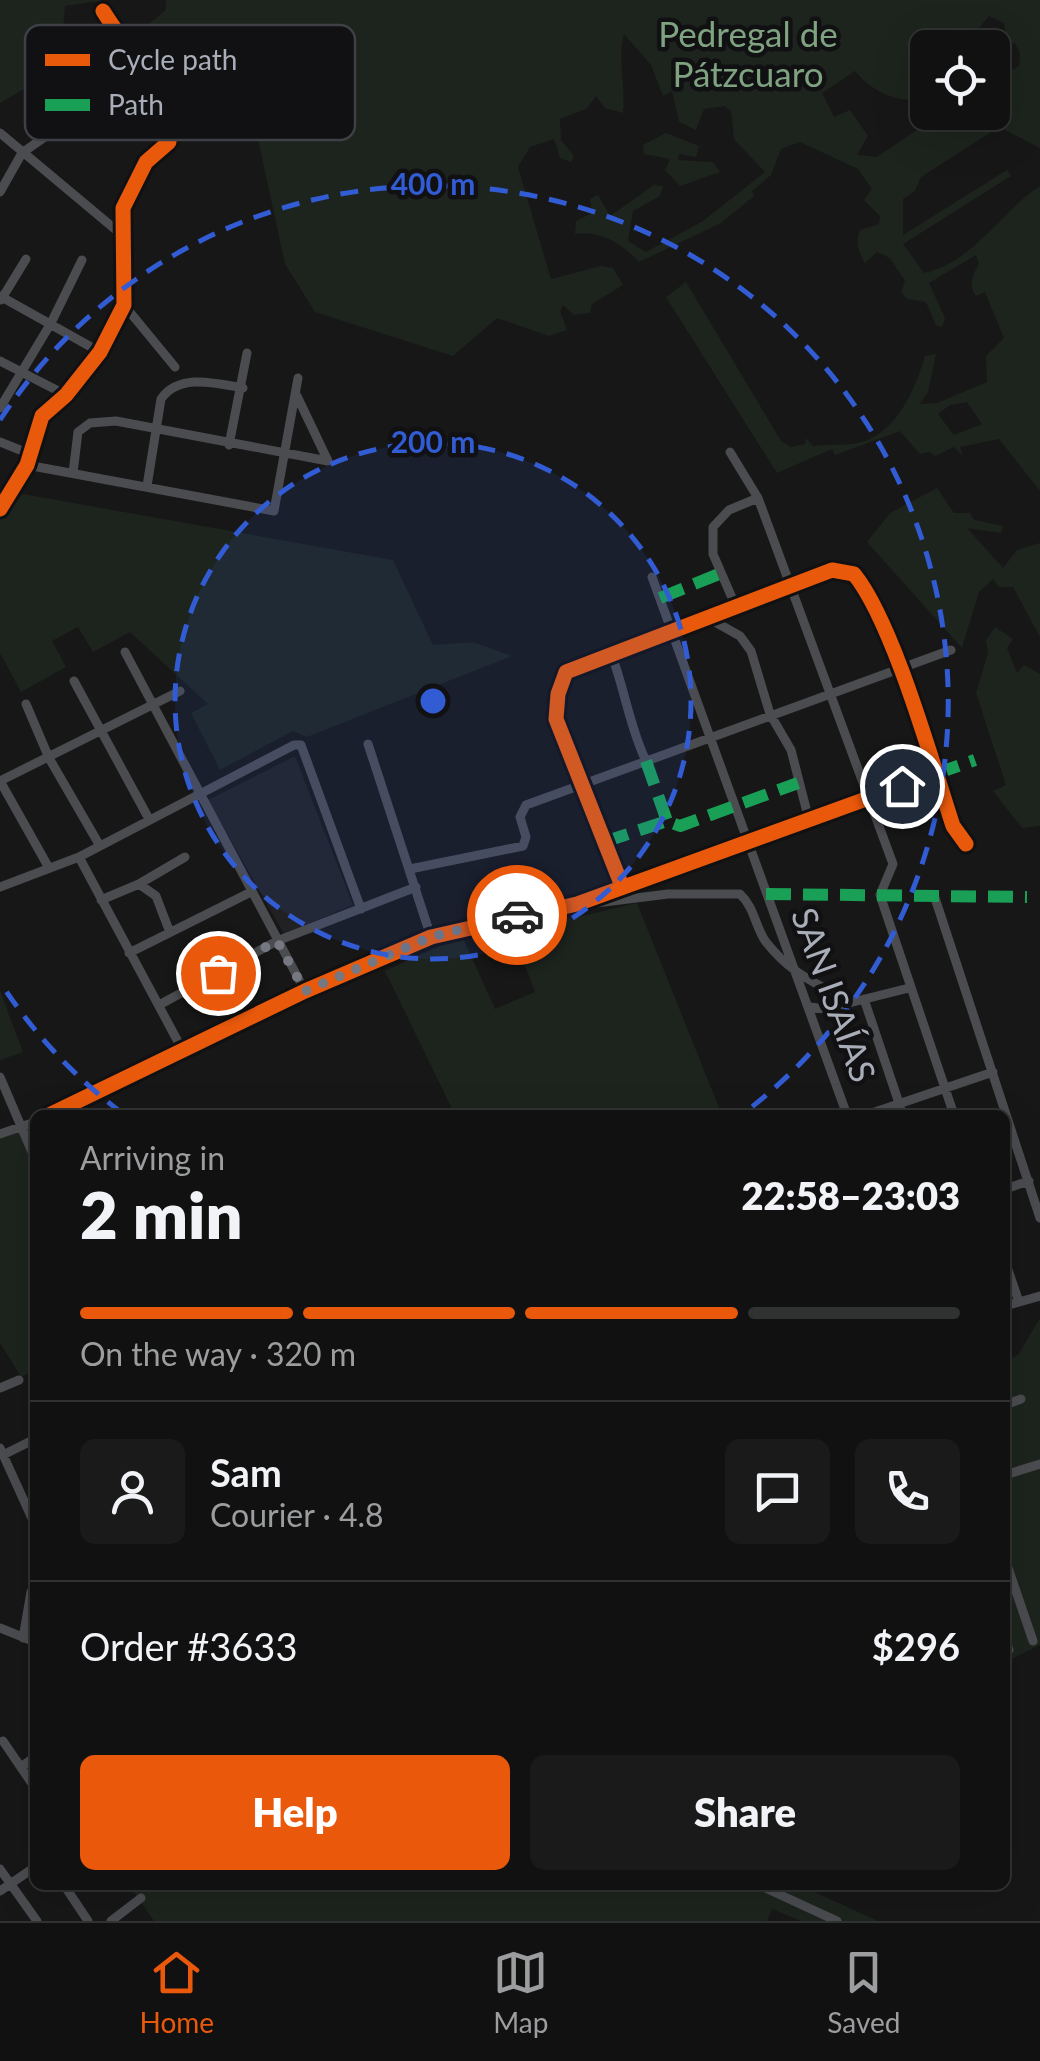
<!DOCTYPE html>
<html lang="en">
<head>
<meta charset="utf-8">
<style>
  body { margin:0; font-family:Lato,sans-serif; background:#1a1a1a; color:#f1f3f6; height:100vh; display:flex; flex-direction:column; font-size:38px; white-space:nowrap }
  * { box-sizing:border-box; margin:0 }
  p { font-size:32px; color:#9c9d9f }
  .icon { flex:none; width:55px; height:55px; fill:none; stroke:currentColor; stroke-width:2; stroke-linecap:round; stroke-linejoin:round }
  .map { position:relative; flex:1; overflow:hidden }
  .side { position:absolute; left:30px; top:1110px; width:980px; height:780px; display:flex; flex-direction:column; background:#111; border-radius:15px; box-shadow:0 10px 40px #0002,0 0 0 2px #303131 }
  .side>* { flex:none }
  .buttons { position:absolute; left:910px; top:30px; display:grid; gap:20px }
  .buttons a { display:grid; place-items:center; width:100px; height:100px; border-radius:15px; background:#111; box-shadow:0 10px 40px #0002,0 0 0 2px #303131; font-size:50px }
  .pin { position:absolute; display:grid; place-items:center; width:85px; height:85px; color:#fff; margin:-42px; border:5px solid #fff; border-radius:50%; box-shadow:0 2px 10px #0007 }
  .courier { position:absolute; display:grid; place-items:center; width:100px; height:100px; margin:-50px; border:8px solid #ea580c; border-radius:50%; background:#fff; color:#222; box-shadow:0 2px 12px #0007 }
  .headline em { font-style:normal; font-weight:800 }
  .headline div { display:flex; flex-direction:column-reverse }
  .headline { display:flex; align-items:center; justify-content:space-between; height:170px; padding:0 50px }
  h1 { font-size:65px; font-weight:800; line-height:75px }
  .bar { display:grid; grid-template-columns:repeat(4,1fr); gap:15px 10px; align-content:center; height:120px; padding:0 50px }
  .bar i { height:12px; border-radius:8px; background:#303131 }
  .bar .active { background:#ea580c }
  .bar p { grid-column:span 4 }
  .line { display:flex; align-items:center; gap:25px; padding:0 50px; border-top:2px solid #303131 }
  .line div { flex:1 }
  .round { display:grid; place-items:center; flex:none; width:105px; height:105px; border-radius:15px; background:#1a1a1a }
  .cta { display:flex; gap:20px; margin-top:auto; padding:20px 50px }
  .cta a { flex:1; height:115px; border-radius:15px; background:#ea580c; color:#fff; font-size:40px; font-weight:800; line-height:115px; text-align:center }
  .cta a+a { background:#1a1a1a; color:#f1f3f6 }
  .dock { display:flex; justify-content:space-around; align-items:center; height:140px; border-top:2px solid #303131; background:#111; font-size:28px; color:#9c9d9f }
  .dock a { display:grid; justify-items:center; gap:5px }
  .dock .active { color:#ea580c }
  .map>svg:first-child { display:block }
</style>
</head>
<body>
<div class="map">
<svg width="1040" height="1921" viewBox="0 0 1040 1921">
  <rect width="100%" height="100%" fill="#171717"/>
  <!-- built -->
  <path fill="#212123" d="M295,756L353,905L284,934L208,800Z"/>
  <!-- green -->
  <path fill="#1d241e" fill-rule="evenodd" d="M0,0H104L65,6L63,29L82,56L0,103Z
    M166,0H1040V148L999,127L921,177L915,191L903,199V235L1007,170L1011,176L903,244L924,273C974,262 1000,212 1040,186V491L999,439L960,447L963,456L954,447L935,456L929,452L920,454L900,431L835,455L832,449L777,473L666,297L686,282L781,441L791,447L805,444L806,438L813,446C827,444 841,445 853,444C895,438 915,390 925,356L936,354L928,392L920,404L937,403L987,382L986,356L1004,338L985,292L976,296C968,285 973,274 979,264L976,255L929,283L945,318L942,327L936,325L926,302L907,299L901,292L905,281L890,258L877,252L865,263C858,251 855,243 860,230L879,224L880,216L864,200L872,189L858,169L800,142L781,149L771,175L752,191L754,196L721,223L639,262C623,244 600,230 575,234L576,221L592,213L590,199L598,195L610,216L654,185L663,186L660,196L633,211L628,241L646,252L703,221L765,172L734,139L731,111L725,106L704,109L696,130L679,122L672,91L663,96L651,65L624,34C617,59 626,86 623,113L605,108L596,96L586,109L560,119L561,140L574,156L571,162L560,158L554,139L530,147L518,167L551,279L601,266L613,268L623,285L592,304L590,313L574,315L563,305L560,311L567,330L549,336L497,318L453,356L315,312L285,264L255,125L187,134L180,101L171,103L159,80L162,77L128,41L166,10ZM989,16L1004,23L1006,35L999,45L1015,43L1020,53L1019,66L993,80L992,112L942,113L877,157L857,155L868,136L850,110L834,117L822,93L855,71C871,91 899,105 925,98L928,48L974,47L976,32ZM967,402L982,424L954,435L938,414L950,405Z
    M666,133L699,146L696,157L679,154L678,160L713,162L720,172L680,186L665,170L670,159L644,154L643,145Z
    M937,488L954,513H970L974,520L1003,526L1001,533L967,528L1003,568L1017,550L1040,543V637L1013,587H999L993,579L979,592L962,648L867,542L890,513Z
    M23,494L393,560L433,645L473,642L512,656L307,737L293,731L220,770L191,713L208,704L130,632L93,652L78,627L52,641L66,667L21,692L0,653V518Z
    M995,627L1013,639L1007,648L1017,673L1024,665L1040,674V826L1022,828L993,791L1006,785L976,693L988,653L986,640Z
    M637,903L722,1115H455L385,971L462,936L495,1009L535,992L524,963L544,956L532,928Z
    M0,991L23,1052L0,1060Z
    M35,1126V1370L21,1377L0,1343V1139Z
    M1040,1318V1645L1005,1662V1361L1018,1355Z
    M129,1885H799L878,1921H801L772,1909L767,1921H154Z"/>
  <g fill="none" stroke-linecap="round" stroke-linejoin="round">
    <!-- minor -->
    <path stroke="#4b4c50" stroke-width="9" d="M167,118L236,109L296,84
      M0,133L122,235
      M0,192L22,153L56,129L154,87
      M0,296L100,352
      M1,300L26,259
      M124,305L175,367
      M0,361L66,395
      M297,396L328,461
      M0,408L51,323L82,260
      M0,442L30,454
      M229,445L247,353
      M730,452L758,498L893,864L880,895L954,1115
      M27,465L274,511L298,378
      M73,473L78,432L90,423L116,421L328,461
      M147,486L161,399C179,373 215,383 243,388
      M0,509L27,465L42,416L66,395L100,352L124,305L123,208L146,162L169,142C165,89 130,54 103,11
      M652,577L847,1115
      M736,607L713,554V527L729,510L758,498
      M708,618L740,636L751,651L770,714L791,750L809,820
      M125,652L305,991
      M612,656C625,691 630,728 646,761
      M74,681L149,819
      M26,704L49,758L100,846
      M368,744L431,937
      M0,781L180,691
      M0,781L49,868
      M79,857L183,1051
      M410,869L523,846L526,837L520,817L526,805L951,650
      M139,884L185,857
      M622,886L556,719L558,694L566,672L832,570L854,574C893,622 932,762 953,826L966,844
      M0,887L79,857L294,745H301L361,909
      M934,895L1040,1218
      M101,900L139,884L156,896L169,930
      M580,905L668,894H740C755,908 755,927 766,942C792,975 815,982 849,1002
      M129,953L251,892
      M864,999L903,1115
      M159,1005L277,941L416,887
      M810,1007L825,1009L909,988
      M0,1077L35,1159
      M49,1115L305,991L431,937L577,904L935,774
      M866,1115L993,1072
      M0,1134L35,1122
      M1005,1189L1029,1181
      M1005,1261L1019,1302
      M1005,1306L1040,1296
      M0,1388L19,1380
      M1005,1405L1021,1399
      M0,1448L35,1525
      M3,1455L35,1439
      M1005,1475L1040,1464
      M1005,1559L1033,1641
      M0,1628L35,1642
      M23,1638L31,1592
      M1005,1640L1009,1650
      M3,1741L35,1788
      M21,1767L35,1757
      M0,1869L37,1921
      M64,1885L88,1921
      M759,1885L837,1921
      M0,1891L35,1867
      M111,1921L141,1898"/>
    <!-- quiet -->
    <path stroke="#1a9f57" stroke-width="12" stroke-dasharray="25 12" stroke-linecap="butt" d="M660,598L719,574
      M646,761L667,821
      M935,774L975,760
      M604,842L667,821L680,826L798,783
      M766,894L1027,897"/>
    <!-- cycleway casing -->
    <g stroke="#111113" stroke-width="21">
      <path id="cycleway" d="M0,509L27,465L42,416L66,395L100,352L124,305L123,208L146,162L169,142C165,89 130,54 103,11
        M622,886L556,719L558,694L566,672L832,570L854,574C893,622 932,762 953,826L966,844
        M49,1115L305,991L431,937L577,904L935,774"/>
    </g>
    <!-- cycleway -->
    <use href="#cycleway" stroke="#e8590c" stroke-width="15"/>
  </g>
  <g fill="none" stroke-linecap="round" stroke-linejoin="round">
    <!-- done -->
    <path stroke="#757880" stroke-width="10" stroke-dasharray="0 18" d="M218,973L277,941L305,991L431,937L517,915"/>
    <!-- route -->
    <path stroke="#ea580c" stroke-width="12" d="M517,915L577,904L902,786"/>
  </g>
  <!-- distance rings -->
  <circle cx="433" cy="701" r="258" fill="#325cd3" fill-opacity=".12"/>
  <g fill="none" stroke="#325cd3" stroke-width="5" stroke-dasharray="18 12">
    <circle cx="433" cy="701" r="258"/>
    <path d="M122 1113A516 516 0 0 1 0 982M0 420A516 516 0 1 1 744 1113"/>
  </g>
  <g text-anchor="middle" stroke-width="9" stroke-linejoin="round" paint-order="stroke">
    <!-- park labels -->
    <g font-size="35" fill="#7fa381" stroke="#111113">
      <text x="748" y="47">Pedregal de<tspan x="748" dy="40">Pátzcuaro</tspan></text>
    </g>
    <!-- street labels -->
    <g font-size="35" fill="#a8adb8" stroke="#111113">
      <text transform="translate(833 995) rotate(70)" y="12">SAN ISAÍAS</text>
    </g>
  </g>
  <!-- legend -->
  <rect x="25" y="25" width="330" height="115" rx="15" fill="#111113" stroke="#3e4045" stroke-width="2.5"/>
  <rect x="45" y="54" width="45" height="12" fill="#e8590c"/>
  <rect x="45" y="99" width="45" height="12" fill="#1a9f57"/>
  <g font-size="28" fill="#a8adb8">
    <text x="108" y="70">Cycle path</text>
    <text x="108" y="115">Path</text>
  </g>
  <circle cx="433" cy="701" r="15" fill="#325cd3" stroke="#111113" stroke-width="5"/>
  <g font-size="30" text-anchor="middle" font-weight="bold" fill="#325cd3" stroke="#111113" stroke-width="9" stroke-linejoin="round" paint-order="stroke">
    <text x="433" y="195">400 m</text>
    <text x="433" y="453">200 m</text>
  </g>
</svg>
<div class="buttons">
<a><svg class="icon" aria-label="locate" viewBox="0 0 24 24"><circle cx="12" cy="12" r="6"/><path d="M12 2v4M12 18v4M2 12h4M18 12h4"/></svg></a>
</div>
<div class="pin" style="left:218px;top:973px;background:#ea580c"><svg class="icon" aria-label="bag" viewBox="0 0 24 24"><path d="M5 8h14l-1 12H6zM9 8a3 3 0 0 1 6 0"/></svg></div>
<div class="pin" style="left:902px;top:786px;background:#1f2937"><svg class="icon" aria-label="home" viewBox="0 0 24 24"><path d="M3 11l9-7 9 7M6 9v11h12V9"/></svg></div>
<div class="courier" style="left:517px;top:915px"><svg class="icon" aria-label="car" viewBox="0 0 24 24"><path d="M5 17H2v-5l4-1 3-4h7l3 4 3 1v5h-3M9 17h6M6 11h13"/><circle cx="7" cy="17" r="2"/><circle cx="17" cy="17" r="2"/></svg></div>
<section class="side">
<div class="headline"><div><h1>2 min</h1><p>Arriving in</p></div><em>22:58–23:03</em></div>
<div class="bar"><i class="active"></i><i class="active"></i><i class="active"></i><i></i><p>On the way · 320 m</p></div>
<div class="line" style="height:180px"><a class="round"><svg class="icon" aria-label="person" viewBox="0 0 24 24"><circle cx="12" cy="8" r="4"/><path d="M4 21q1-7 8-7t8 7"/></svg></a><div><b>Sam</b><p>Courier · 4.8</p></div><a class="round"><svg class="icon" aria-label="chat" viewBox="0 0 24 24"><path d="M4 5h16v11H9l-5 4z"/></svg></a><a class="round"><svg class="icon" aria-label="phone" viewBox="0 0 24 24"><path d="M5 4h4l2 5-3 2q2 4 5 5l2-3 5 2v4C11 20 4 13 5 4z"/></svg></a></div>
<div class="line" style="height:130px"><div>Order #3633</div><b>$296</b></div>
<div class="cta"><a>Help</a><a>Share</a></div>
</section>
</div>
<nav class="dock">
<a class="active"><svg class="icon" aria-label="home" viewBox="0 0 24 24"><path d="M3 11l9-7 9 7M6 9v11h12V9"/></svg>Home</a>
<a><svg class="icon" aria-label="map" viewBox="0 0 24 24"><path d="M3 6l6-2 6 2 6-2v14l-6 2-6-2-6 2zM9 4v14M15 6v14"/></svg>Map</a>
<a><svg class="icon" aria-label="saved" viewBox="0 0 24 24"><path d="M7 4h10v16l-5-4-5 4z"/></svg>Saved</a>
</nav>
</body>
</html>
